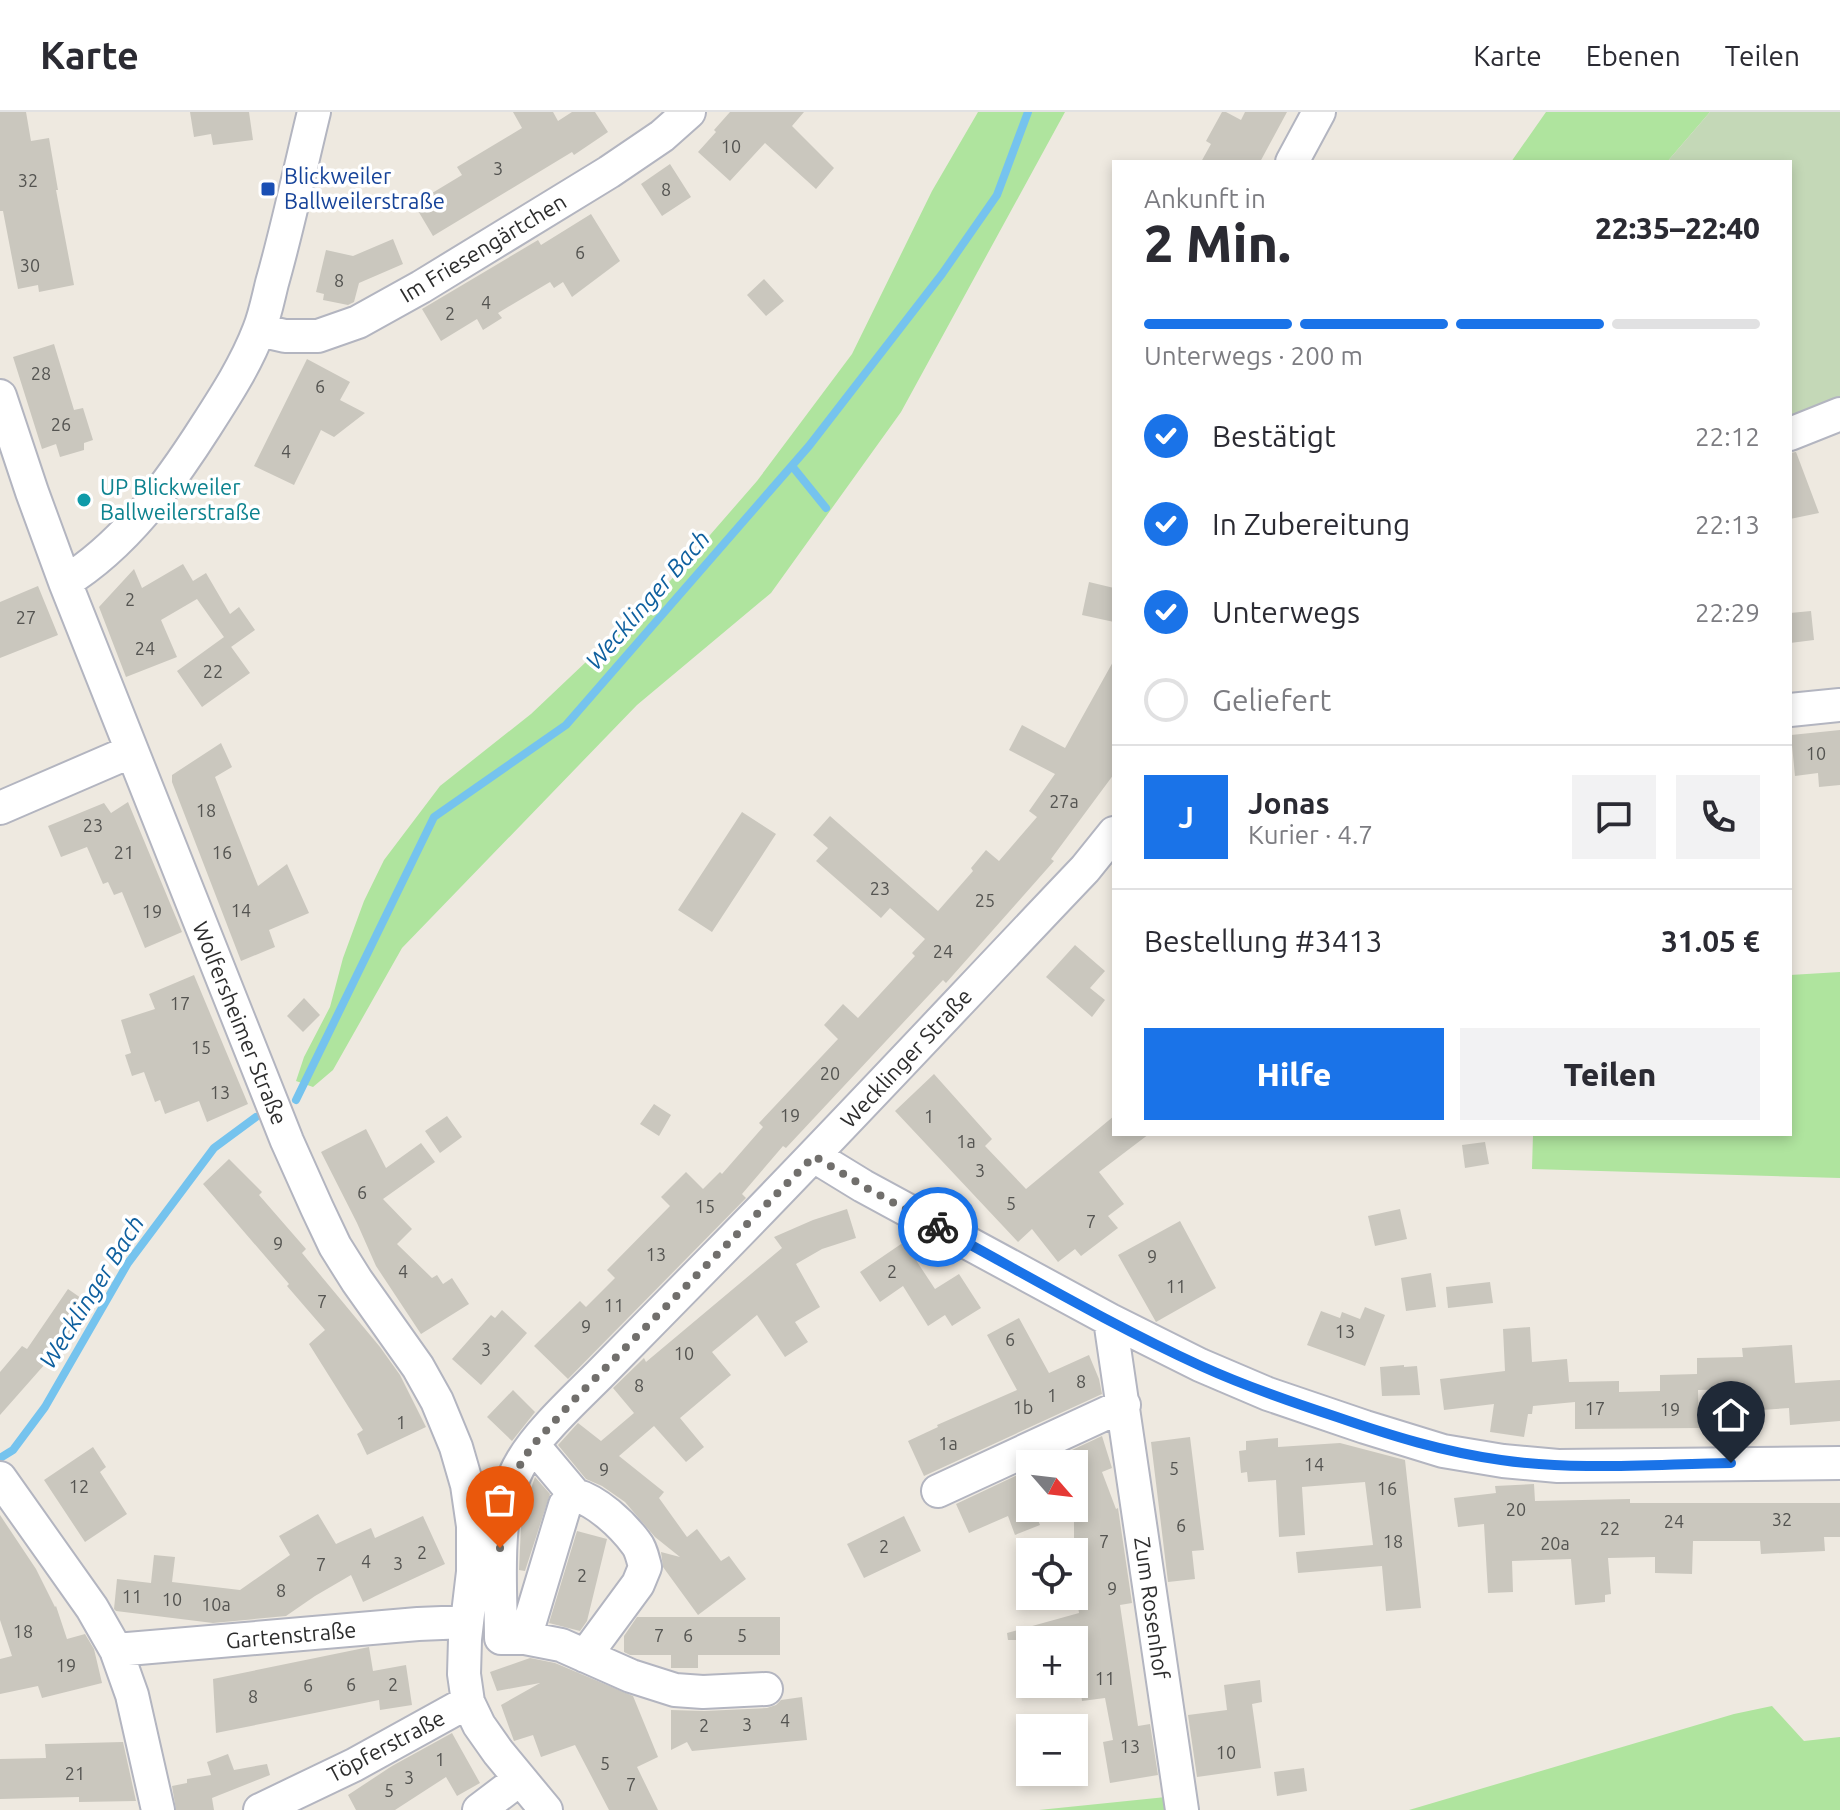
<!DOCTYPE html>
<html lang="de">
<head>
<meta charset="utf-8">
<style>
  body { margin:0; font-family:Ubuntu,sans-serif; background:#f2f2f3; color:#2b2b33; height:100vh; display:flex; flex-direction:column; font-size:30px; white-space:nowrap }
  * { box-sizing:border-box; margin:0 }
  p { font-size:26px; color:#7c7c81 }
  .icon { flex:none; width:44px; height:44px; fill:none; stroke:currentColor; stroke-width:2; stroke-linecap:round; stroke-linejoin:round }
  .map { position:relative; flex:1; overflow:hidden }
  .side { position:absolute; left:1112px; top:48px; width:680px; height:976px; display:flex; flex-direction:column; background:#fff; border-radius:0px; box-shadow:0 4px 12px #0003 }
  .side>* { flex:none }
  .needle { width:52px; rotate:118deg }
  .fabs { position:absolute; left:1016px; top:1338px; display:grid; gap:16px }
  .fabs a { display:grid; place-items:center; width:72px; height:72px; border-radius:0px; background:#fff; box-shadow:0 4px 12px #0003; font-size:40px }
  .pin { position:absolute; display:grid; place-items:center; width:68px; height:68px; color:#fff; margin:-82px -34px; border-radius:50% 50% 50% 0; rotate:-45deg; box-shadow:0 0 8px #0007 }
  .pin .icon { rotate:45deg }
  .courier { position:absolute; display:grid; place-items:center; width:80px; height:80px; margin:-40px; border:6px solid #1a73e8; border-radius:50%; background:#fff; color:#222; box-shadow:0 2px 10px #0007 }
  .headline em { font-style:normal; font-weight:800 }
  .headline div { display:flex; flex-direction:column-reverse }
  .headline { display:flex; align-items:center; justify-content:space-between; height:136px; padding:0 32px }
  h1 { font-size:52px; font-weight:800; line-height:60px }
  .bar { display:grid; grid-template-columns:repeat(4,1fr); gap:12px 8px; align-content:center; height:96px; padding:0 32px }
  .bar i { height:10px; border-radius:6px; background:#e1e1e2 }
  .bar .on { background:#1a73e8 }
  .bar p { grid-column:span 4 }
  .line { display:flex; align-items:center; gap:20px; padding:0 32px; border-top:2px solid #e1e1e2 }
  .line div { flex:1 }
  .round { display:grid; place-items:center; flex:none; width:84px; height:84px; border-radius:0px; background:#f2f2f3 }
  ol { padding:0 32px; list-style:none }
  li { display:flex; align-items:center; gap:24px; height:88px }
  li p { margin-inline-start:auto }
  li .icon { padding:8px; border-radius:50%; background:#1a73e8; color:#fff; stroke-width:4 }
  li:last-child { color:#7c7c81 }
  li i { width:44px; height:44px; border:4px solid #e1e1e2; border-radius:50% }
  .cta { display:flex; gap:16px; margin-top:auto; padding:16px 32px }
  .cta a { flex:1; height:92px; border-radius:0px; background:#1a73e8; color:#fff; font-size:32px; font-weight:800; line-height:92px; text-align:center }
  .cta a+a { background:#f2f2f3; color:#2b2b33 }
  header { display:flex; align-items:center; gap:48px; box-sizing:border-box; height:112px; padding:0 40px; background:#fff; border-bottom:2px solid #e1e1e2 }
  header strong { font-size:38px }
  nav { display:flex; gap:44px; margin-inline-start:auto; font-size:28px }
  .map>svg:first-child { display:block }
</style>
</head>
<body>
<header>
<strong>Karte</strong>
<nav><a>Karte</a><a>Ebenen</a><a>Teilen</a></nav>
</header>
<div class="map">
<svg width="1840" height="1698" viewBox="0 0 1840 1698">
  <rect width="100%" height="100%" fill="#eee9e0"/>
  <!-- green -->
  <path fill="#afe49e" d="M978,0H1065L901,300L771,481L637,593L402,836L333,958L313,975L296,969L304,945L330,895L343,846L364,789L384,748L440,674L531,602L663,477L757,369L852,242L932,79Z
    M1546,0H1710L1667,50H1511Z
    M1840,860V1066L1532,1057L1533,1022H1790V863Z
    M1772,1594L1804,1629L1840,1625V1698H1409L1734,1602Z
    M1166,1685L1168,1698H1039Z"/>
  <!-- cemetery -->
  <path fill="#c4d8b7" d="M1710,0H1840V287L1790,305V50H1667Z"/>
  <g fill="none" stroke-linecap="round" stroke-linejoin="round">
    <!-- stream -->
    <path stroke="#75c3ee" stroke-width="8" d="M792,354L826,396
      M296,988L434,705L566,613L809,334L942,162L997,83L1028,0
      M0,1346L13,1338L45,1295L128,1151L214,1036L256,1005"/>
  </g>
  <!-- building -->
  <path fill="#cac7be" d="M0,0H26L31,29L49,26L58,78H56L74,173L39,180L38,173L18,177L3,99H0Z
    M190,0H249L253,28L213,33L211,22L194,25Z
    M513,0H553L558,9L572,0H595L608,20L574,43L572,40L433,124L414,92L462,63L457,55L522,16Z
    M730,0H804L792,14L834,56L816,77L765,31L730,69L698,40L716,20L714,18Z
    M1222,0H1226L1241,8L1245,0H1287L1260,50H1201L1211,32L1206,29Z
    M670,52L691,85L662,104L641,72Z
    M591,102L620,149L572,185L563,170L554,176L550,170L498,201L502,206L483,218L477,207L441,229L422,197L538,128L541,133Z
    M393,127L403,152L359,171L354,190L348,193L323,188L324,182L316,180L326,138L353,144Z
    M764,167L784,189L766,204L747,183Z
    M54,232L74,298L83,296L93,328L84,331V338L60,345L56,332L42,337L13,245Z
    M307,247L350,270L340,288L365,301L334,325L321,318L294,373L254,354Z
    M1796,340L1819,401L1790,407V341Z
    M183,452L193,469L206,461L230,502L239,495L255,518L231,535L197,487L161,508L177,545L126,565L99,495L134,457L142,476Z
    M1089,470L1114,476V510L1082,503Z
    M38,474L58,523L0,546V490Z
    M1811,499L1814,528L1790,531V501Z
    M224,525L250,561L202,595L177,559Z
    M1114,548V662L1051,747L1054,749L946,871L943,868L786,1036L783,1034L742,1082L746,1086L568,1267L534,1234L580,1189L586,1195L615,1166L607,1158L670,1094L661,1085L686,1060L703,1077L720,1060L722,1062L763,1015L759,1011L838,927L824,913L843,892L858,906L915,844L912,841L925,827L890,796L881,806L816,749L828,736L813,723L830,704L938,799L973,759L971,756L986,738L999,749L1037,705L1029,699L1055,662L1009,638L1022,613L1065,636Z
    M1840,618V673L1819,675L1818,661L1795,664L1791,623Z
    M221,631L232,655L215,665L258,774L287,752L309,801L269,818L275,835L241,849L172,670V663Z
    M128,690L182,820L145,836L122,780L114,783L108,770L103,772L87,735L61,745L48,714L104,691L111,701Z
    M742,700L776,722L712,820L678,798Z
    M1075,833L1105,859L1090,876L1105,888L1092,905L1046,865Z
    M194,863L248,992L207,1010L199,989L165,1002L160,988L155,990L144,960L132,964L125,943L131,941L121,908L155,897L149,882Z
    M304,886L320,903L303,920L287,904Z
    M934,962L992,1027L985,1034L1026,1077L1114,1004V1022H1149L1099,1060L1124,1092L1108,1104L1118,1116L1081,1144L1075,1137L1058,1150L1032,1117L1018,1130L895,999Z
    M654,992L671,1003L659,1024L640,1012Z
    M447,1004L462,1025L440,1041L425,1019Z
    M366,1017L386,1056L421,1031L435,1050L383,1087L412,1117L397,1132L432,1166L437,1163L443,1172L452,1166L469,1192L421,1222L376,1154L357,1111L321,1040Z
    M1485,1030L1489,1052L1465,1056L1462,1033Z
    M229,1047L262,1080L259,1083L306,1137L302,1141L380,1235L400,1263L426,1315L367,1343L357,1322L363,1318L309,1232L325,1218L287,1174L289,1172L203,1072Z
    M847,1097L856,1126L822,1137L796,1152L820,1195L795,1210L808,1230L785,1245L757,1203L712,1240L731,1263L680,1306L704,1335L686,1350L654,1314L619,1344L664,1380L659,1386L687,1425L697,1417L721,1449L729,1444L746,1467L698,1503L663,1455L661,1440L680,1445L655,1425L625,1390L602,1374L586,1367L558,1333L578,1311L601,1329L634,1301L613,1276L644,1246L646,1250L782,1136L774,1125L813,1108Z
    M1400,1097L1407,1127L1375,1134L1368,1104Z
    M1180,1109L1216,1176L1156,1210L1118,1143Z
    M904,1130L935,1177L959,1162L981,1196L952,1214L945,1203L928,1214L903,1174L880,1190L860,1160Z
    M1431,1161L1436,1195L1406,1199L1401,1166Z
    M1490,1170L1493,1191L1448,1196L1446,1175Z
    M68,1177L91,1193L68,1226L0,1303V1260L22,1234L27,1237Z
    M1365,1195L1385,1203L1365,1254L1307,1233L1321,1199L1340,1206L1342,1200L1360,1207Z
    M502,1198L527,1221L481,1273L452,1247L491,1203L495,1206Z
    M1019,1206L1049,1261L1089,1243L1099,1267L1102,1282L924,1364L908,1329L938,1315L937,1313L1017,1278L987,1223Z
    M1530,1215L1532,1250L1567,1247L1569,1270L1619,1269V1280L1660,1279V1263L1697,1262V1246L1743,1245L1742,1236L1792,1233L1795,1271L1840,1268V1309L1790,1313L1789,1296L1746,1299L1745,1277L1698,1278L1699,1316L1575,1317V1290L1533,1294L1532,1302H1528L1524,1325L1490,1320L1494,1292L1444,1298L1440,1267L1505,1259L1503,1217Z
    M1404,1253V1255L1417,1254L1420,1283L1382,1284L1380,1255Z
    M513,1278L535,1300L512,1329L487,1305Z
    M1102,1324L1112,1356L1102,1360L1116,1397L1118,1396L1132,1491L1120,1493L1138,1614L1150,1612L1158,1663L1110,1671L1103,1630L1113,1628L1105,1586L1082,1589L1074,1528H1008L1007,1521L1079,1501L1074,1470V1352H1042Z
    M1190,1325L1204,1438L1192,1439L1195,1467L1168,1470L1151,1330Z
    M1278,1326V1335L1340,1331L1405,1348L1421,1496L1386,1499L1382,1454L1298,1461L1296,1440L1373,1433L1365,1370L1302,1375L1305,1423L1279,1425L1276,1368L1248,1370L1247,1360L1241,1361L1239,1339L1246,1338V1329Z
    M93,1335L106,1355L100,1360L127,1402L85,1430L44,1368Z
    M1030,1357V1396H1033L1040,1413L1015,1423L1008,1404L969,1421L956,1392Z
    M535,1365L550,1382L525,1459L519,1458L521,1414L525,1394Z
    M1534,1372L1535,1389L1630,1387V1391H1840V1425H1824L1825,1439L1761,1442L1760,1429H1693L1692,1462L1655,1461V1445L1608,1446L1611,1482L1605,1483V1490L1575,1493L1571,1447L1512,1449L1513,1480L1488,1481L1484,1412L1458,1415L1454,1386L1496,1381L1495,1374Z
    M318,1402L336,1432L371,1416L375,1426L423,1404L445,1452L363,1490L351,1463L315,1484L286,1504L213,1511L116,1499L114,1497L117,1467L151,1471L154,1443L175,1445L172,1470L240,1478L290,1443L279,1424Z
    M0,1403L36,1457L55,1495L56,1494L67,1527L85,1522L94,1537L102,1571L42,1586L38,1574L0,1582V1547L12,1544L0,1508Z
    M904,1404L921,1439L864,1466L847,1432Z
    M577,1419L607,1427L587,1509L580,1519L549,1511Z
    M637,1505H780V1543H698V1556H671V1543H630L624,1540V1524Z
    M369,1535L373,1559L406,1553L412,1593L380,1598L379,1588L216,1621L213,1567Z
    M530,1546L555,1551L633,1584L658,1645L637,1655L658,1698H609L575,1633L541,1645L533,1623L514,1629L501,1593L540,1571L497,1579L490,1560Z
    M1260,1568L1262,1590L1252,1592L1261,1656L1197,1665L1188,1603L1227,1598L1224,1573Z
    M802,1585L807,1628L692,1639L687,1630L671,1638V1598L704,1599L767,1596L776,1593L781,1588Z
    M452,1621L480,1671L457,1684L446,1665L395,1698H356L348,1683L392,1654Z
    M123,1630L136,1689L79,1690V1685L0,1687V1647L46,1646L45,1632Z
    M228,1642L234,1658L267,1652L270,1663L212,1686L214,1698H176L172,1674L187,1671V1667L211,1663L207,1650Z
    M1304,1656L1307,1679L1277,1684L1274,1660Z"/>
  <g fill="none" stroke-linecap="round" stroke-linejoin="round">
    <!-- minor casing -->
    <g stroke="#b3b5c0" stroke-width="36">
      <path id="minor" d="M1292,50L1319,0
        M259,218L285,224H318L358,210L421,175L609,60L662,24L689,0
        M0,284L32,380L65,470L287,1029L317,1096L335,1134L357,1169L418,1255L437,1289L456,1335L467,1373L473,1414V1460L465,1527L464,1562L468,1590L479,1613L498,1640L546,1698
        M1790,322L1840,302
        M65,470C125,433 169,372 206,314C226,283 246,252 259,218C265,203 268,187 272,171C288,115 300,57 314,0
        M1790,598L1840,593
        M0,696L132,639
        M814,1044L863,1074L1110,1208L1200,1253L1268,1282L1365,1315L1443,1339L1503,1349L1558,1354L1840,1351
        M1110,1208L1182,1698
        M533,1333L575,1383
        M0,1366L92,1496L116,1538L132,1583L158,1698
        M938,1379L1124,1293
        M501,1526C501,1471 492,1398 522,1349C539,1320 575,1287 599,1263C637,1224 675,1186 713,1147C839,1019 961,887 1085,757L1114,721
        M504,1526H525L561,1533L631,1564L675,1578L703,1580L766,1577
        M525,1526L565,1393L575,1383C597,1389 622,1412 636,1431C641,1437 643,1447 645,1455L638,1472L585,1544
        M116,1538L418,1512L466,1510
        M260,1698L354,1653L468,1590
        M479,1698L520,1667"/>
    </g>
    <!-- minor -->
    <use href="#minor" stroke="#fff" stroke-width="32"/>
  </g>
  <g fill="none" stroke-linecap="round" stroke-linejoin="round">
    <!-- done -->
    <path stroke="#716f6c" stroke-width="8" stroke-dasharray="0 14.4" d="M500,1436L505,1395L513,1368L522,1349L533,1333L572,1290L814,1044L863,1074L938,1115"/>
    <!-- route -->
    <path stroke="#1a73e8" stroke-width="10" d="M938,1115C1025,1162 1111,1213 1201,1254C1245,1274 1291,1290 1337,1305C1392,1324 1444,1340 1501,1348C1577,1359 1655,1352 1731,1351"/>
  </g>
  <!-- markers -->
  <rect fill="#1a4fb4" stroke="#fff" stroke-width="3" x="260" y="69" width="16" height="16" rx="4"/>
  <circle fill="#0f9aa8" stroke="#fff" stroke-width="3" cx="84" cy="388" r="8"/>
  <g text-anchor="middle" stroke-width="7" stroke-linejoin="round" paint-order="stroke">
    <!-- number labels -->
    <g font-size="18" fill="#545451">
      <text x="731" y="41">10</text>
      <text x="498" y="63">3</text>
      <text x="28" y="75">32</text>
      <text x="666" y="84">8</text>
      <text x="580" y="147">6</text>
      <text x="30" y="160">30</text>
      <text x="339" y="175">8</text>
      <text x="486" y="197">4</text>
      <text x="450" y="208">2</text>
      <text x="41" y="268">28</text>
      <text x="320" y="281">6</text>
      <text x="61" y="319">26</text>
      <text x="286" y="346">4</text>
      <text x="130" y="494">2</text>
      <text x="26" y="512">27</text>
      <text x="145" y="543">24</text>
      <text x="213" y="566">22</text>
      <text x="1816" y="648">10</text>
      <text x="1064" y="696">27a</text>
      <text x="206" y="705">18</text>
      <text x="93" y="720">23</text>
      <text x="124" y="747">21</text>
      <text x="222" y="747">16</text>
      <text x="880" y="783">23</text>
      <text x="985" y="795">25</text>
      <text x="241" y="805">14</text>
      <text x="152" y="806">19</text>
      <text x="943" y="846">24</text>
      <text x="180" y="898">17</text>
      <text x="201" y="942">15</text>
      <text x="830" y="968">20</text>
      <text x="220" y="987">13</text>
      <text x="790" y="1010">19</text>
      <text x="929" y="1011">1</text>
      <text x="966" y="1036">1a</text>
      <text x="980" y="1065">3</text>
      <text x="362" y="1087">6</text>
      <text x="1011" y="1098">5</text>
      <text x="705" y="1101">15</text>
      <text x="1091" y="1116">7</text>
      <text x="278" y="1138">9</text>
      <text x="656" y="1149">13</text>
      <text x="1152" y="1151">9</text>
      <text x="403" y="1166">4</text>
      <text x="892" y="1166">2</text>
      <text x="1176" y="1181">11</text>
      <text x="322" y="1196">7</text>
      <text x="614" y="1200">11</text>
      <text x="586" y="1221">9</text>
      <text x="1345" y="1226">13</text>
      <text x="1010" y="1234">6</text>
      <text x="486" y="1244">3</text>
      <text x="684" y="1248">10</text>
      <text x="1081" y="1276">8</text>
      <text x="639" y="1280">8</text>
      <text x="1052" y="1290">1</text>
      <text x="1023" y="1302">1b</text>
      <text x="1595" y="1303">17</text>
      <text x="1670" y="1304">19</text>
      <text x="401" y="1317">1</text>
      <text x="948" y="1338">1a</text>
      <text x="1314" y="1359">14</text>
      <text x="1174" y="1363">5</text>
      <text x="604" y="1364">9</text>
      <text x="79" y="1381">12</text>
      <text x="1387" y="1383">16</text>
      <text x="1516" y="1404">20</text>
      <text x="1782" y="1414">32</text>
      <text x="1674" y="1416">24</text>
      <text x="1181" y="1420">6</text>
      <text x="1610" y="1423">22</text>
      <text x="1104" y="1436">7</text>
      <text x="1393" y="1436">18</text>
      <text x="1555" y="1438">20a</text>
      <text x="884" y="1441">2</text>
      <text x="422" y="1447">2</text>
      <text x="366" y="1456">4</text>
      <text x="398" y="1458">3</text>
      <text x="321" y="1459">7</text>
      <text x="582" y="1470">2</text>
      <text x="1112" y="1483">9</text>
      <text x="281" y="1485">8</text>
      <text x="132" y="1491">11</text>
      <text x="172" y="1494">10</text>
      <text x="216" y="1499">10a</text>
      <text x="23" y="1526">18</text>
      <text x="659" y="1530">7</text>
      <text x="688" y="1530">6</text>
      <text x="742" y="1530">5</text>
      <text x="66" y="1560">19</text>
      <text x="1105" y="1573">11</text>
      <text x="351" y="1579">6</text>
      <text x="393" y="1579">2</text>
      <text x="308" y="1580">6</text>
      <text x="253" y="1591">8</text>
      <text x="785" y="1615">4</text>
      <text x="747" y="1619">3</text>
      <text x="704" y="1620">2</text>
      <text x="1130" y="1641">13</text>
      <text x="1226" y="1647">10</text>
      <text x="440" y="1654">1</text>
      <text x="605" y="1658">5</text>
      <text x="75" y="1668">21</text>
      <text x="409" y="1672">3</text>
      <text x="631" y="1679">7</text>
      <text x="389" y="1685">5</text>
    </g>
    <!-- transit labels -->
    <g font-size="22" fill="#164399" stroke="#fff" text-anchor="start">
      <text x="284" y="72">Blickweiler<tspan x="284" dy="25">Ballweilerstraße</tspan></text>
    </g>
    <!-- street labels -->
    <g font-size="22" fill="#2d2d2d" stroke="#fff">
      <text transform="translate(483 136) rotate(-31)" y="8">Im Friesengärtchen</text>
      <text transform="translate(240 911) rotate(68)" y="8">Wolfersheimer Straße</text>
      <text transform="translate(906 946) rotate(-47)" y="8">Wecklinger Straße</text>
      <text transform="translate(1152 1496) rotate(82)" y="8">Zum Rosenhof</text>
      <text transform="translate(291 1523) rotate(-5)" y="8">Gartenstraße</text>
      <text transform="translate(386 1634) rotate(-28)" y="8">Töpferstraße</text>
    </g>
    <!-- culture labels -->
    <g font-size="22" fill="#0d838f" stroke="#fff" text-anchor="start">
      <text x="100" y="383">UP Blickweiler<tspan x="100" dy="25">Ballweilerstraße</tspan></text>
    </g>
    <!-- water labels -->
    <g font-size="24" font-style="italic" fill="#0f609f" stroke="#fff">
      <text transform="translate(648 488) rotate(-49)" y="8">Wecklinger Bach</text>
      <text transform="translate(92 1180) rotate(-58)" y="8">Wecklinger Bach</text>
    </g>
  </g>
</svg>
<div class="fabs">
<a><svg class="needle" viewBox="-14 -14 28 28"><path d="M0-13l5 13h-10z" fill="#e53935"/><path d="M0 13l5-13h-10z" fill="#7c7c81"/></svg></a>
<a><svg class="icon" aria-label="locate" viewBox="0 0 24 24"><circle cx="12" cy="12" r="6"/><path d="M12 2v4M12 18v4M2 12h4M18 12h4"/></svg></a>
<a>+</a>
<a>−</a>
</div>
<div class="pin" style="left:500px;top:1436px;background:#ea580c"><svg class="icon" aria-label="bag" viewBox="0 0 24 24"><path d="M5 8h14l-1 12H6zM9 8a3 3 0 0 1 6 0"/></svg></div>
<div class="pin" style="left:1731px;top:1351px;background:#1f2937"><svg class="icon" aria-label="home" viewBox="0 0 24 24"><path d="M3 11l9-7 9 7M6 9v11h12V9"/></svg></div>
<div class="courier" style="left:938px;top:1115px"><svg class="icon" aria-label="bike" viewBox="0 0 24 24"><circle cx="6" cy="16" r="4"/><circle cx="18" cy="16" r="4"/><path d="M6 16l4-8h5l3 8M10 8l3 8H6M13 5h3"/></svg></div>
<section class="side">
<div class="headline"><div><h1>2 Min.</h1><p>Ankunft in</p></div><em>22:35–22:40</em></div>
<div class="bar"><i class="on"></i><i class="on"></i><i class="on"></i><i></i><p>Unterwegs · 200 m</p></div>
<ol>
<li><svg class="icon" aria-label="check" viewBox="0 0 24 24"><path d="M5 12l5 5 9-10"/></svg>Bestätigt<p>22:12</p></li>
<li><svg class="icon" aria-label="check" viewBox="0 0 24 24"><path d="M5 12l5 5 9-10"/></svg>In Zubereitung<p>22:13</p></li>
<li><svg class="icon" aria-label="check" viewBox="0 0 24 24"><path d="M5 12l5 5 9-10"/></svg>Unterwegs<p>22:29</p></li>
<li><i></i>Geliefert</li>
</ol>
<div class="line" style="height:144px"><b class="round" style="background:#1a73e8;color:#fff">J</b><div><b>Jonas</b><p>Kurier · 4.7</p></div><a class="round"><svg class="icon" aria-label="chat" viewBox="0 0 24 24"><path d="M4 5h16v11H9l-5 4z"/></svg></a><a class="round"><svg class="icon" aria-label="phone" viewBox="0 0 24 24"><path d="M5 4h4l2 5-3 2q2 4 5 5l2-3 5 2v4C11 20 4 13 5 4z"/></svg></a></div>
<div class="line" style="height:104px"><div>Bestellung #3413</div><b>31.05 €</b></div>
<div class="cta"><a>Hilfe</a><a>Teilen</a></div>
</section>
</div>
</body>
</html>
